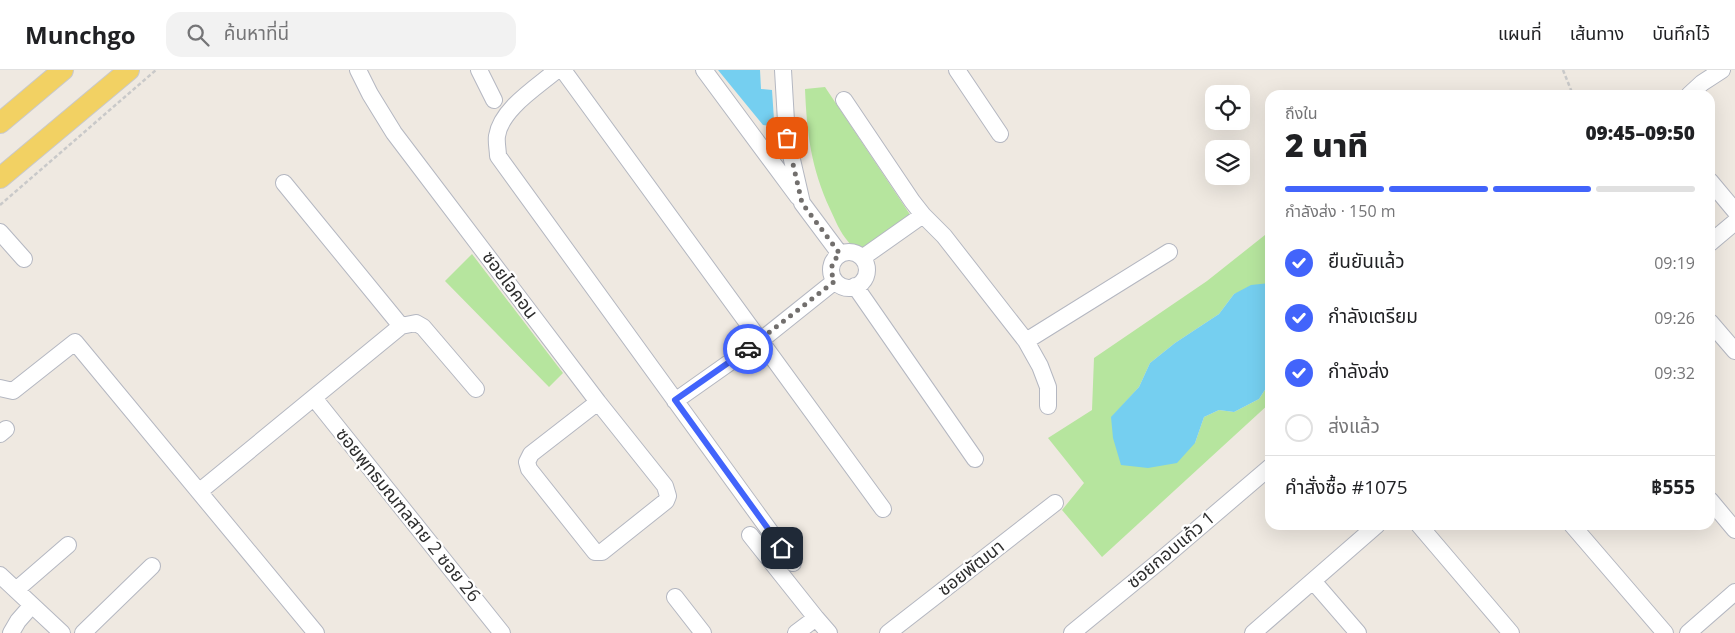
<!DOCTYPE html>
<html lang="th">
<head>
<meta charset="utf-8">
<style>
  body { margin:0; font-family:"Open Sans","Noto Sans Thai",sans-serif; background:#f2f2f2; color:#202124; height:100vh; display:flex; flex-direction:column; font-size:19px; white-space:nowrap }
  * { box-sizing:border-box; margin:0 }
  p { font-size:16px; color:#757577 }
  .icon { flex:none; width:28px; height:28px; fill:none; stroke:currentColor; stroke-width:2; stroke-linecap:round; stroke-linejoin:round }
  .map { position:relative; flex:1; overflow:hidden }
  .side { position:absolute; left:1265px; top:20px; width:450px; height:440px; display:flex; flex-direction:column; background:#fff; border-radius:15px; box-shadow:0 5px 20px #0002 }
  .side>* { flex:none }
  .fabs { position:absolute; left:1205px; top:15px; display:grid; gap:10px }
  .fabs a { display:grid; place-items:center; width:45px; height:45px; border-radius:10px; background:#fff; box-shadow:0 5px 20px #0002; font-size:25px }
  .pin { position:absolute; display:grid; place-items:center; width:42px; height:42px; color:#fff; margin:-21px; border-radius:10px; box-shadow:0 2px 8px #0006 }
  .courier { position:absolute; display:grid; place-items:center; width:50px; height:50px; margin:-25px; border:4px solid #4264fb; border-radius:50%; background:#fff; color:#222; box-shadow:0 1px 6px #0007 }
  .headline em { font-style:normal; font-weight:800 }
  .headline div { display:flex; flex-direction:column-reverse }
  .headline { display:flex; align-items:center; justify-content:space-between; height:85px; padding:0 20px }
  h1 { font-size:32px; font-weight:800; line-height:38px }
  .bar { display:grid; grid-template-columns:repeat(4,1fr); gap:8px 5px; align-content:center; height:60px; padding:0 20px }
  .bar i { height:6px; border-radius:4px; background:#e0e0e0 }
  .bar .current { background:#4264fb }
  .bar p { grid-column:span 4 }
  .line { display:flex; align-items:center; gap:12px; padding:0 20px; border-top:1px solid #e0e0e0 }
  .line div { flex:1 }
  ol { padding:0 20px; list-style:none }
  li { display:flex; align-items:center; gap:15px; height:55px }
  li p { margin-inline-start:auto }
  li .icon { padding:5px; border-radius:50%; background:#4264fb; color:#fff; stroke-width:4 }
  li:last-child { color:#757577 }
  li i { width:28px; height:28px; border:2px solid #e0e0e0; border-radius:50% }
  header { display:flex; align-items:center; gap:30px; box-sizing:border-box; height:70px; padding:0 25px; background:#fff; border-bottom:1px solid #e0e0e0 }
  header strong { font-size:24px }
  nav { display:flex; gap:28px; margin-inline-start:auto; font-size:18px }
  .search { width:350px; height:45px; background:#f2f2f2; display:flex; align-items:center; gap:12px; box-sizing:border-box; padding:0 18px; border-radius:15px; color:#757577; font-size:19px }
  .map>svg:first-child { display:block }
</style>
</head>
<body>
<header>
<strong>Munchgo</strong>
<div class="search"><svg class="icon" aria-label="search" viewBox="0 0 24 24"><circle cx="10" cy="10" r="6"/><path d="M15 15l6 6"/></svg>ค้นหาที่นี่</div>
<nav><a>แผนที่</a><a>เส้นทาง</a><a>บันทึกไว้</a></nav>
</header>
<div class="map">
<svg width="1735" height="563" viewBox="0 0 1735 563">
  <rect width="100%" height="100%" fill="#efe9e1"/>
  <!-- green -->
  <path fill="#b6e59e" d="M825,17L911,146L865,177L854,178C841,165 838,156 830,139C811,97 807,65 805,19Z
    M1270,161V213L1234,224L1219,244L1175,273L1150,293L1139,317L1112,347L1195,373L1204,347L1219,340L1234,342L1259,329L1270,312V333L1102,487L1062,440L1084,413L1048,368L1092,340L1094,288L1207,211Z
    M472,184L563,303L549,317L445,211Z"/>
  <!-- water -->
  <path fill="#75cff0" d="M718,0H760L761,19L772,20L774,50L770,56L763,55Z
    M1270,213V312L1259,329L1234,342L1219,340L1204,347L1195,373L1177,393L1148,398L1121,395L1113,368L1111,347L1139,317L1150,293L1175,273L1219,244L1234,224L1251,215Z"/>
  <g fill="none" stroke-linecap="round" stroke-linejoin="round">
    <!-- minor casing -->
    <g stroke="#b4b7c1" stroke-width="18">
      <path id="minor" d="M358,0L370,24L394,63L598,332L665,416L668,426L666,431L602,482H595L529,399L527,392L531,384L598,332
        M479,0L494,30
        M557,0C537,17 501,39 497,66C496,72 498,80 498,86L793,493
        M563,0L883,439
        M704,0L798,127
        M783,0L787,68L802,133L840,184
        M957,0L1000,64
        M1689,25L1702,13L1722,0
        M844,30L912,131L923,145L944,166L1026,271L1040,296L1048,317V336
        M1710,111L1735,141
        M284,113L401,256
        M0,162L24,189
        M1710,173L1735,152
        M831 200a18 18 0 1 1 36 0a18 18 0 1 1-36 0Z
        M862,188L923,145
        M855,216L975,389
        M1710,252L1735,281
        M1026,271L1169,182
        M0,318L13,321L75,272L316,563
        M314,328L502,563
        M675,331L760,271L835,211
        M0,364L6,359
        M200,421L401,256L416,253L423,257L476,319
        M1710,430L1735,460
        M1419,455L1511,563
        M1572,455L1665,563
        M750,465L816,548
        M0,505L62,563
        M1313,511L1358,563
        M16,520L68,475
        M675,527L703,563
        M11,563L18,551L32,535
        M83,563L152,496
        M796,563L816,548L829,563
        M888,563L1055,433
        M1072,563L1161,490L1270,397
        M1253,563L1377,455
        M1688,563L1735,522"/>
    </g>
    <!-- major casing -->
    <g stroke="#c9c9c9" stroke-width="22">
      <path id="major" d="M0,53L63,0
        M0,108L129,0"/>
    </g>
    <!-- path -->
    <path stroke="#c9c9c9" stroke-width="2.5" stroke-dasharray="4 2.5" stroke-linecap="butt" d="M1563,0L1573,25
      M0,135L156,0"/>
    <!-- minor -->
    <use href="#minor" stroke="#fff" stroke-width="16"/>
    <!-- major -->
    <use href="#major" stroke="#f2d163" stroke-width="20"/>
  </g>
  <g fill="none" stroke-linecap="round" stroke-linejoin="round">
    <!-- done -->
    <path stroke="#726f6d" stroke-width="5" stroke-dasharray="0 9" d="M748,279L835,211C829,201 831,192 840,184L802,133L787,68"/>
    <!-- route -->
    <path stroke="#4264fb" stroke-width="6" d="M748,279L675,330L782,478"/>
  </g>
  <g text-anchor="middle" stroke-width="4.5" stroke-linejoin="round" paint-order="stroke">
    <!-- street labels -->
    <g font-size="18" fill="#2e2e2e" stroke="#fff">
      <text transform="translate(510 215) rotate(53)" y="6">ซอยไอคอน</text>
      <text transform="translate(408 445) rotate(51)" y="6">ซอยพุทธมณฑลสาย 2 ซอย 26</text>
      <text transform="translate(1171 480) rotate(-40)" y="6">ซอยกอบแก้ว 1</text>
      <text transform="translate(971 498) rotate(-38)" y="6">ซอยพัฒนา</text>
    </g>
  </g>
</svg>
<div class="fabs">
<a><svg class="icon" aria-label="locate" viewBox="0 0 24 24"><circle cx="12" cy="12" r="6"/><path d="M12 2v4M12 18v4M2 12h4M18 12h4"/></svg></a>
<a><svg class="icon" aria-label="layers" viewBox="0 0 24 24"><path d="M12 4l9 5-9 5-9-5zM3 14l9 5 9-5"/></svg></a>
</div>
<div class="pin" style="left:787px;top:68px;background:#ea580c"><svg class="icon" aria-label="bag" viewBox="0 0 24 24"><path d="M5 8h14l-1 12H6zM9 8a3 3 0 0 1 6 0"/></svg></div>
<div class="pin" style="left:782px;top:478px;background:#1f2937"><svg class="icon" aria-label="home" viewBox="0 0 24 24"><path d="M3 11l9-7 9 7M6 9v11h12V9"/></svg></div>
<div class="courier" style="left:748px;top:279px"><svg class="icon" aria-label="car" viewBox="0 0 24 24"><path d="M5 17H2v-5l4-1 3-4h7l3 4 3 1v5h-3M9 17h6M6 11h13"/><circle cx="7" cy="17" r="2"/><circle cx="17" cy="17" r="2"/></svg></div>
<section class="side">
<div class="headline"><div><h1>2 นาที</h1><p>ถึงใน</p></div><em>09:45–09:50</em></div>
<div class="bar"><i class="current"></i><i class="current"></i><i class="current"></i><i></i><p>กำลังส่ง · 150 m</p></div>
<ol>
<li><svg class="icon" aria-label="check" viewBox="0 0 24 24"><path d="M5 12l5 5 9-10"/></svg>ยืนยันแล้ว<p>09:19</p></li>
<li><svg class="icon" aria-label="check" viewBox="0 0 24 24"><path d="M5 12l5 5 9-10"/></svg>กำลังเตรียม<p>09:26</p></li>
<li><svg class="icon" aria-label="check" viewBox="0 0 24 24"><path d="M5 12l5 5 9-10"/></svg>กำลังส่ง<p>09:32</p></li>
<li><i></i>ส่งแล้ว</li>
</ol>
<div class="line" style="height:65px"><div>คำสั่งซื้อ #1075</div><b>฿555</b></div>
</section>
</div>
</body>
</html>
